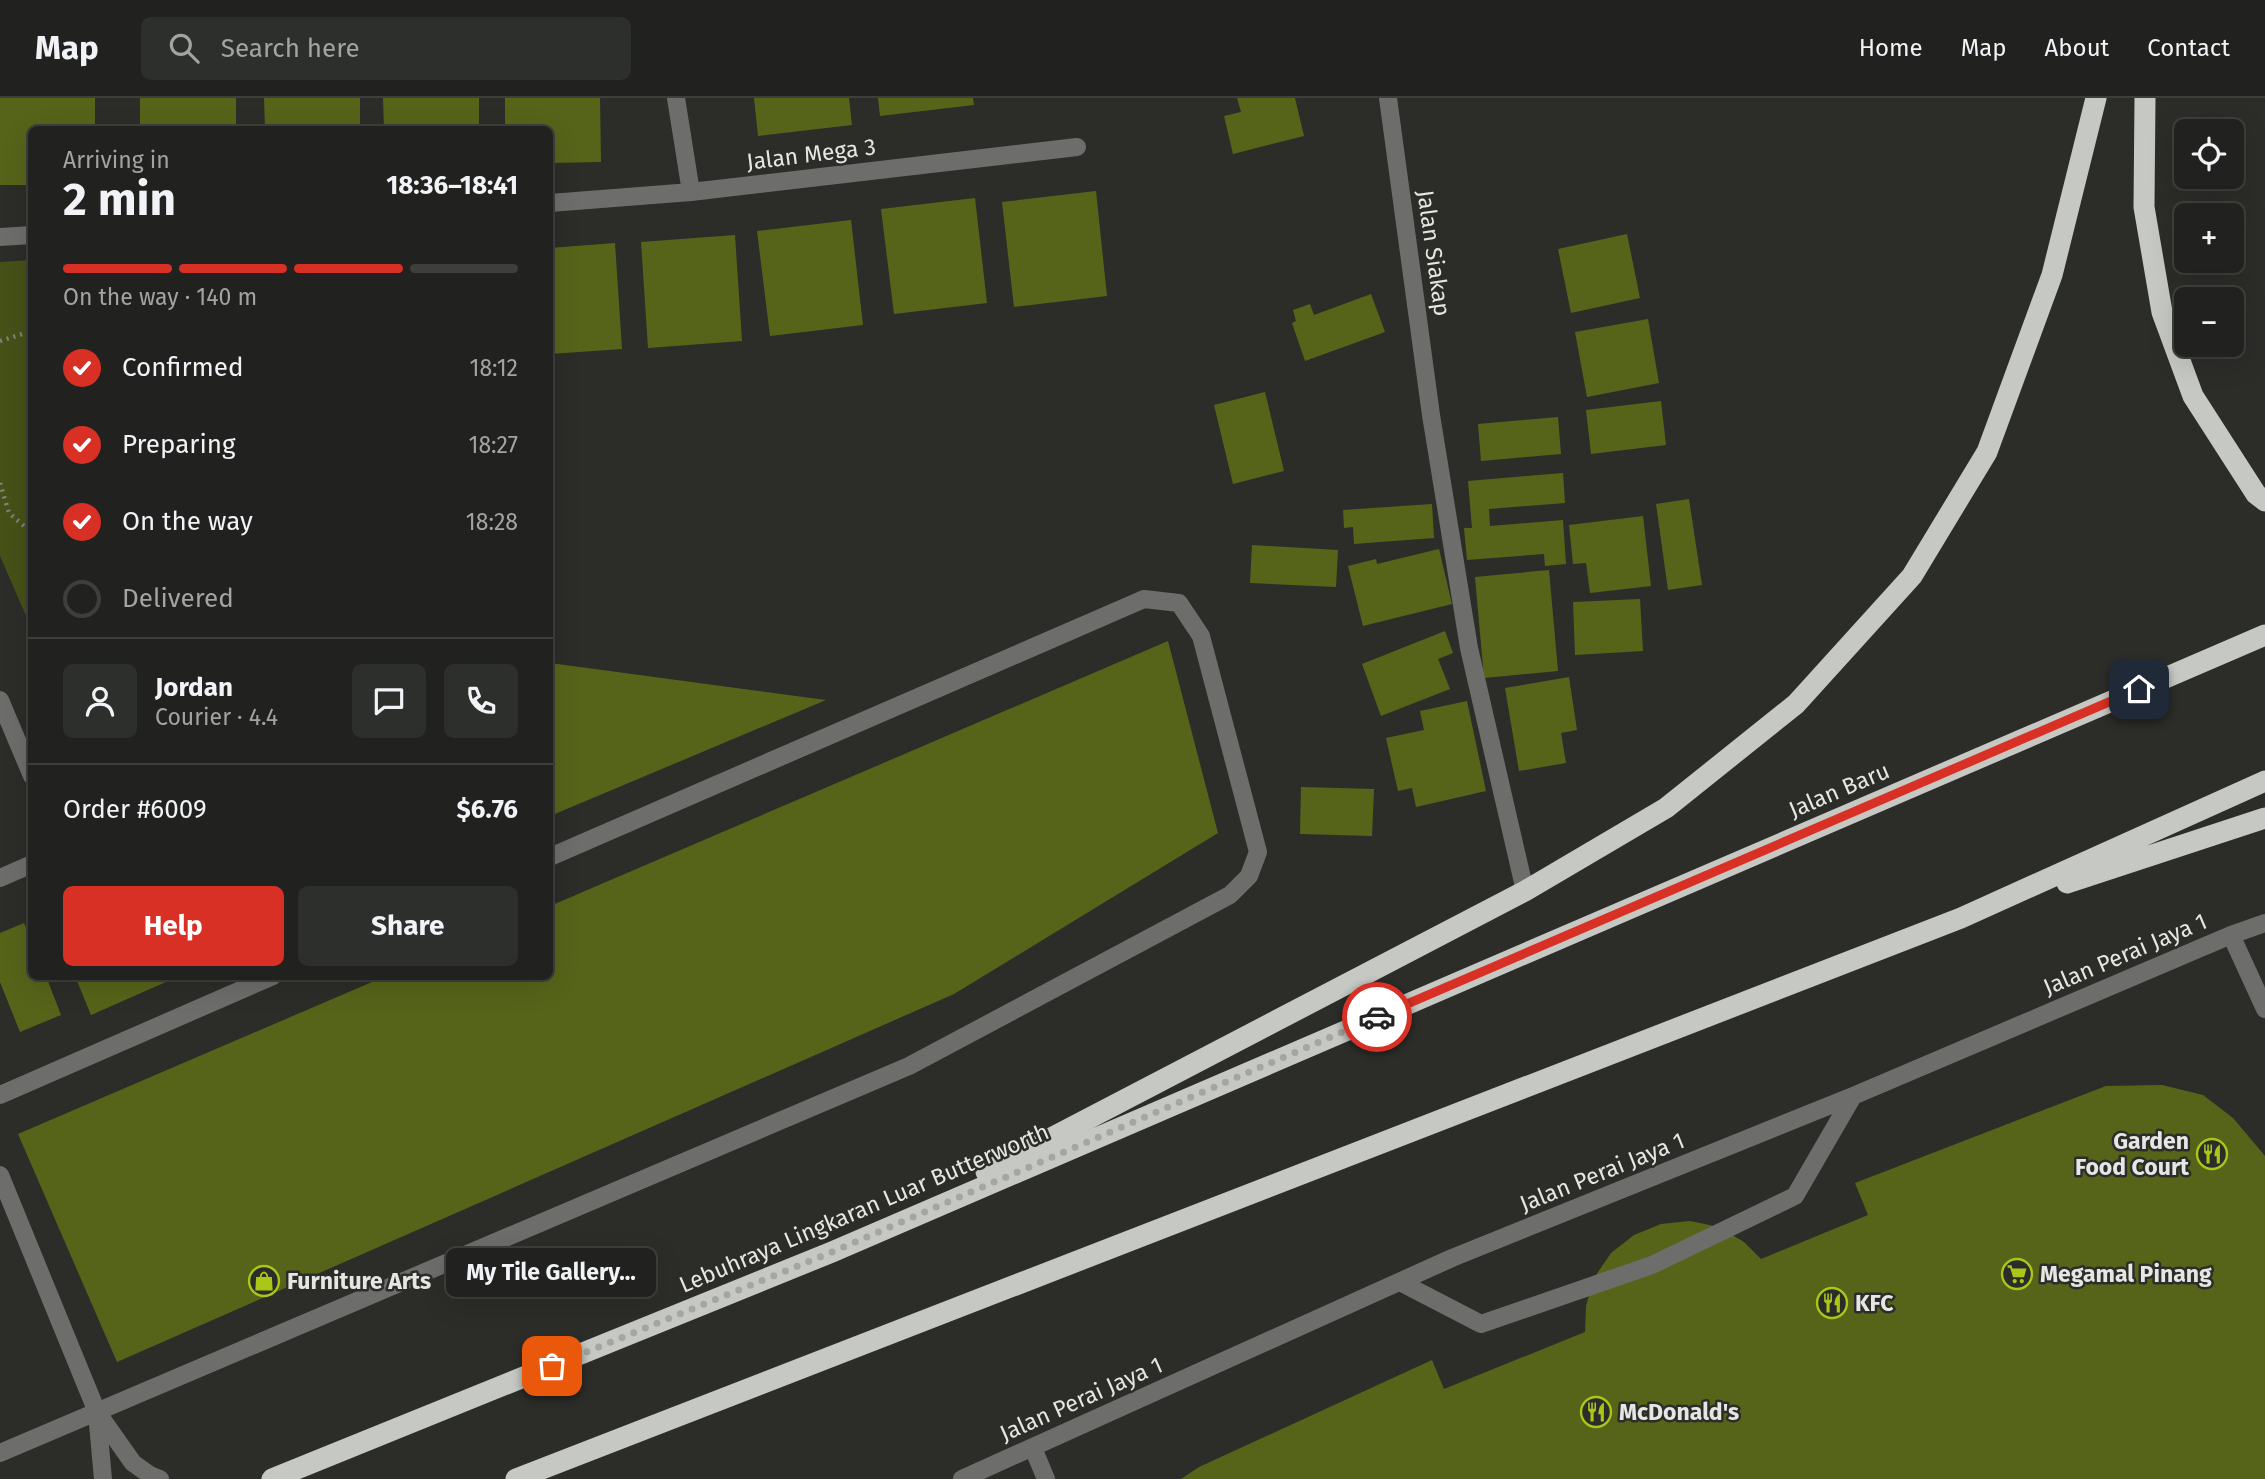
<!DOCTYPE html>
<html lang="en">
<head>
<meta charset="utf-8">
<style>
  body { margin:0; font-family:"Fira Sans",sans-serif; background:#2d2f2c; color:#f1f3f6; height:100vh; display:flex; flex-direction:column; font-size:26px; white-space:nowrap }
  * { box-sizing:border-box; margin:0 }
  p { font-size:23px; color:#a2a4a4 }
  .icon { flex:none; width:38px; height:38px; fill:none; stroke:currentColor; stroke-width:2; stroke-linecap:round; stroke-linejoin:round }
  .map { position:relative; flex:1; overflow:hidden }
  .drawer { position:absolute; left:28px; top:28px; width:525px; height:854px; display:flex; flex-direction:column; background:#21221f; border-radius:10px; box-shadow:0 7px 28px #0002,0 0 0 2px #3e3f3d }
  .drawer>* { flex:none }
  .fabs { position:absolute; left:2174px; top:21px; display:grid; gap:14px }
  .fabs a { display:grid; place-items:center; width:70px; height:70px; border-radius:10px; background:#21221f; box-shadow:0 7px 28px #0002,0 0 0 2px #3e3f3d; font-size:35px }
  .pin { position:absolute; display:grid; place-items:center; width:60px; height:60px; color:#fff; margin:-30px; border-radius:14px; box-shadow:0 4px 10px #0006 }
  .courier { position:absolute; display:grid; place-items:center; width:70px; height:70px; margin:-35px; border:5px solid #d93025; border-radius:50%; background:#fff; color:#222; box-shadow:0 2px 9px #0007 }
  .bubble { position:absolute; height:49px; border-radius:10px; background:#21221f; box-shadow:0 7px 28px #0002,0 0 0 2px #3e3f3d; font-size:23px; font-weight:700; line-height:49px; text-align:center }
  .head em { font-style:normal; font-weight:700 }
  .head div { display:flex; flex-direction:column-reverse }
  .head { display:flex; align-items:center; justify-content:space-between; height:119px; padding:0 35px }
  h1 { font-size:46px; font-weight:700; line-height:52px }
  .bar { display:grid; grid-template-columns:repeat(4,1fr); gap:10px 7px; align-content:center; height:84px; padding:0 35px }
  .bar i { height:9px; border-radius:5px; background:#3e3f3d }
  .bar .active { background:#d93025 }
  .bar p { grid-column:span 4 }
  .line { display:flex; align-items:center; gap:18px; padding:0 35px; border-top:2px solid #3e3f3d }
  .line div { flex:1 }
  .round { display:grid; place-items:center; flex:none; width:74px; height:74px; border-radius:10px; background:#2d2f2c }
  ol { padding:0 35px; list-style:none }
  li { display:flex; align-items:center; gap:21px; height:77px }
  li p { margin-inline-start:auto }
  li .icon { padding:7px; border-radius:50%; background:#d93025; color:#fff; stroke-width:4 }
  li:last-child { color:#a2a4a4 }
  li i { width:38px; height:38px; border:4px solid #3e3f3d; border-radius:50% }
  .cta { display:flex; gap:14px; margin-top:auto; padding:14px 35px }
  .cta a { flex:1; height:80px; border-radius:10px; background:#d93025; color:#fff; font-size:28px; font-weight:700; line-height:80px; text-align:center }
  .cta a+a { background:#2d2f2c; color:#f1f3f6 }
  header { display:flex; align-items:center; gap:42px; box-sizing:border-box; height:98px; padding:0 35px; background:#21221f; border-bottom:2px solid #3e3f3d }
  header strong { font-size:33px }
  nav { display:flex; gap:38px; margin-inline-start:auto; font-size:24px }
  .search { width:490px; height:63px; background:#2d2f2c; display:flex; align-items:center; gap:18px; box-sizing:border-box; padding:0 24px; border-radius:10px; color:#a2a4a4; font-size:26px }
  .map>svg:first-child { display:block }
</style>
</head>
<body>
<header>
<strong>Map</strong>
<div class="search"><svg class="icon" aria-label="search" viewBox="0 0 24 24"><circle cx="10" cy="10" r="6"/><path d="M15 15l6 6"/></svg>Search here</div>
<nav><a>Home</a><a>Map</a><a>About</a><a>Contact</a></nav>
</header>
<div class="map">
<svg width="2265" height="1381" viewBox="0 0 2265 1381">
  <rect width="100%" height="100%" fill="#2c2d29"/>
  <!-- green -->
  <path fill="#455117" d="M31,162L32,519L27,520L0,458V164Z"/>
  <!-- building -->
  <path fill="#56641a" d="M0,0H95V32H32V87H0Z
    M140,0H236V32H140Z
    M264,0H360V32H265Z
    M383,0H479V32H384Z
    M505,0H600L601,64L550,65V32H505Z
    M754,0H849L852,27L758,38Z
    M878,0H973L974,7L880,18Z
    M1237,0H1295L1304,38L1233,56L1224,18L1241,14Z
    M1096,93L1107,198L1014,209L1002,104Z
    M975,100L987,205L894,216L881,111Z
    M851,122L863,227L770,238L757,133Z
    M1627,136L1640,200L1571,215L1558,151Z
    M735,137L742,243L648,250L641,144Z
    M615,145L622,251L550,256V150Z
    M1371,196L1385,234L1305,263L1292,225L1296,223L1293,212L1310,206L1314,217Z
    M1648,221L1659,285L1587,299L1575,234Z
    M1265,294L1284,373L1233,386L1214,307Z
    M1661,303L1666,347L1591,356L1586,312Z
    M1558,319L1561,356L1481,363L1478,326Z
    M1563,375L1565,405L1489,411L1490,428L1563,422L1566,466L1545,468L1544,456L1467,462L1464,430H1472L1468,383Z
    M1689,401L1702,487L1668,492L1656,406Z
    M1432,406L1434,440L1354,446L1353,429L1344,430L1343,412Z
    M1643,418L1651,488L1590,495L1586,465L1573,466L1569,427Z
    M1252,447L1338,452L1336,489L1250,485Z
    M1439,451L1452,506L1363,528L1348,468L1376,461L1377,466Z
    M1549,472L1558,573L1484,580L1475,479Z
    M1640,501L1643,553L1575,557L1573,504Z
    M1445,533L1453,555L1438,561L1450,591L1381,618L1362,566Z
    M1168,543L1218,735L954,896L117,1264L18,1036L386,878H550V808Z
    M550,565L826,602L550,718Z
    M1569,579L1577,632L1561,635L1566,665L1519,673L1505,590Z
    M1467,603L1486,693L1416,709L1412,690L1398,693L1386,640L1424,632L1420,613Z
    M1301,689L1374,691L1372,738L1300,736Z
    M24,825L32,844V878H46L61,917L20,934L0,884V835Z
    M75,878H174L175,880L91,917Z
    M2162,987L2203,997L2233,1020L2265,1058V1381H1181L1199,1369L1432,1262L1444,1291L1585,1234L1586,1208L1594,1180L1611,1155L1634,1137L1661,1126L1690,1123L1719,1129L1744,1144L1761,1161L1868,1117L1855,1085L2106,988Z"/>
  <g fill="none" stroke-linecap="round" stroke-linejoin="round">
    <!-- path -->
    <path stroke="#82837f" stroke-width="4.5" stroke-dasharray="2 5" stroke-linecap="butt" d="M0,243L32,233
      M0,385L9,415L32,435"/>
    <!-- minor -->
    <path stroke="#6d6d6b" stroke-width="18" d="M676,0L691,94
      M1388,0L1431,317L1469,550L1525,793
      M550,105L691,94L1077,49
      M0,139L32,137
      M0,602L32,678
      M0,780L32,766
      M2231,837L2265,911
      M0,997L273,878
      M0,1077L97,1314L133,1365L150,1377L160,1381
      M1400,1184L1481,1226L1652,1167L1795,1098L1853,998
      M97,1315L103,1381
      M1033,1350L1046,1381
      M0,1355L909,968L1230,797L1249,778L1258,754L1201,538L1179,505L1144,501L550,759
      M962,1381L1452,1160L1853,998L2231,837L2265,825"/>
    <!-- highway -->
    <path stroke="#c6c8c3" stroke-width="21" d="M2145,0L2144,109L2162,214L2193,298L2256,396L2265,403
      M2067,785L2265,720
      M986,1074L1525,793L1666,710L1796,606L1912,478L1987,354L2052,177L2096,0
      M272,1381L832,1154L2265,537
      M516,1381L1961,820L2265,683"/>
  </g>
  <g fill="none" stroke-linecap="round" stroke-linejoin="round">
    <!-- done -->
    <path stroke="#a5a6a3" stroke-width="7" stroke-dasharray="0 12.6" d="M552,1268L832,1154L1377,919"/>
    <!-- route -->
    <path stroke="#d93025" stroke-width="9" d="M1377,919L2139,591"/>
  </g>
  <!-- icons -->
  <defs>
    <g id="restaurant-ring" transform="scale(1.575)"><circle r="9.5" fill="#2c2d29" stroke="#aac718" stroke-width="1.5"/><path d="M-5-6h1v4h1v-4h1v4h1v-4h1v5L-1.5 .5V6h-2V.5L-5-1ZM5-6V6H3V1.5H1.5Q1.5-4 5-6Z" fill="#aac718"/></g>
    <g id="supermarket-ring" transform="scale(1.575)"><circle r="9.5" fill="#2c2d29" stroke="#aac718" stroke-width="1.5"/><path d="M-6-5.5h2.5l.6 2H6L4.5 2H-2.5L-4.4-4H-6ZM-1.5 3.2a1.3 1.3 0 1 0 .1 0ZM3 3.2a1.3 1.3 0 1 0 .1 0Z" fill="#aac718"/></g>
    <g id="shop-ring" transform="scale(1.575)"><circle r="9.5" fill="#2c2d29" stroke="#aac718" stroke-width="1.5"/><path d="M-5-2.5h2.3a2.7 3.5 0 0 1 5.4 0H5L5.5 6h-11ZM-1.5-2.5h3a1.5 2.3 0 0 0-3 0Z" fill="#aac718"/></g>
  </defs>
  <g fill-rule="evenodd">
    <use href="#restaurant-ring" x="2212" y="1056"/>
    <use href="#supermarket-ring" x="2017" y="1176"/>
    <use href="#shop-ring" x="264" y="1183"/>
    <use href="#restaurant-ring" x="1832" y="1205"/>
    <use href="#restaurant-ring" x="1596" y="1314"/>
  </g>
  <g text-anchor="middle" stroke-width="5" stroke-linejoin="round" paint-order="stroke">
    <!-- street labels -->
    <g font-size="23" fill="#e6e7e4" stroke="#2c2d29">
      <text transform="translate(811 56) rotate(-7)" y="8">Jalan Mega 3</text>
      <text transform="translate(1434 155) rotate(82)" y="8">Jalan Siakap</text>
      <text transform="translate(1839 692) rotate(-23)" y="8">Jalan Baru</text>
      <text transform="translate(2125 856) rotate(-23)" y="8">Jalan Perai Jaya 1</text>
      <text transform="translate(1602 1074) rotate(-22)" y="8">Jalan Perai Jaya 1</text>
      <text transform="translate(864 1110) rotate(-23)" y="8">Lebuhraya Lingkaran Luar Butterworth</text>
      <text transform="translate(1081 1301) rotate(-24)" y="8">Jalan Perai Jaya 1</text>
    </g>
    <!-- poi labels -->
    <g font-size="23" font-weight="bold" fill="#e6e7e4" stroke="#2c2d29" text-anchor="start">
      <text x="2189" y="1051" text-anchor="end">Garden<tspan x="2189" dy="26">Food Court</tspan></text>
      <text x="2040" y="1184">Megamal Pinang</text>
      <text x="287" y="1191">Furniture Arts</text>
      <text x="1855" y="1213">KFC</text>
      <text x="1619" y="1322">McDonald's</text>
    </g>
  </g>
</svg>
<div class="fabs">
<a><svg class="icon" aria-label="locate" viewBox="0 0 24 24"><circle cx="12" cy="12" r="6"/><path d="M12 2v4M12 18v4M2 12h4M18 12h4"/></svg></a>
<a>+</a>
<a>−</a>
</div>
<div class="pin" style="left:552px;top:1268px;background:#ea580c"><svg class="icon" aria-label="bag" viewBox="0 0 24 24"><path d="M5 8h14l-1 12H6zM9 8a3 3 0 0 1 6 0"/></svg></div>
<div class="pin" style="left:2139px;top:591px;background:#1f2937"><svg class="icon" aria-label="home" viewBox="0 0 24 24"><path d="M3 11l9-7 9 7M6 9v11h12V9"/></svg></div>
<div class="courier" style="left:1377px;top:919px"><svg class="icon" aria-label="car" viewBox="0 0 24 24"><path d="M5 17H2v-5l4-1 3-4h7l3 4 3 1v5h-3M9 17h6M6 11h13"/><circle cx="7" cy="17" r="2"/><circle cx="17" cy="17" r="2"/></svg></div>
<div class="bubble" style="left:446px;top:1150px;width:210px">My Tile Gallery...</div>
<section class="drawer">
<div class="head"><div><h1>2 min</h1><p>Arriving in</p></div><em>18:36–18:41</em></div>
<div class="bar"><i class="active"></i><i class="active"></i><i class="active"></i><i></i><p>On the way · 140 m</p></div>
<ol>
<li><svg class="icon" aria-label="check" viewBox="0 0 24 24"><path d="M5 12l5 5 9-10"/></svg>Confirmed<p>18:12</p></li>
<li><svg class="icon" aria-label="check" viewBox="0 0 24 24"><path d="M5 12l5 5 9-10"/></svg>Preparing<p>18:27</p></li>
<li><svg class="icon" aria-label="check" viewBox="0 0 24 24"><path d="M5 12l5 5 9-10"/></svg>On the way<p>18:28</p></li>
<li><i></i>Delivered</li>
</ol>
<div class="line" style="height:126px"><a class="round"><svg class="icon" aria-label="person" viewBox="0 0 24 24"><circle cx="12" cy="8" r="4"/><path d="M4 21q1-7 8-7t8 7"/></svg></a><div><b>Jordan</b><p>Courier · 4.4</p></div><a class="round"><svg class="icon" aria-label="chat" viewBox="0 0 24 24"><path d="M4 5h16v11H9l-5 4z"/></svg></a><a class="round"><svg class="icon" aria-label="phone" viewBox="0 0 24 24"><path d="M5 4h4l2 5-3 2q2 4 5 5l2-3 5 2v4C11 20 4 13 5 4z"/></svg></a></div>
<div class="line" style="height:91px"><div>Order #6009</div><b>$6.76</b></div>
<div class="cta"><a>Help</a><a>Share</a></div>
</section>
</div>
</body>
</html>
